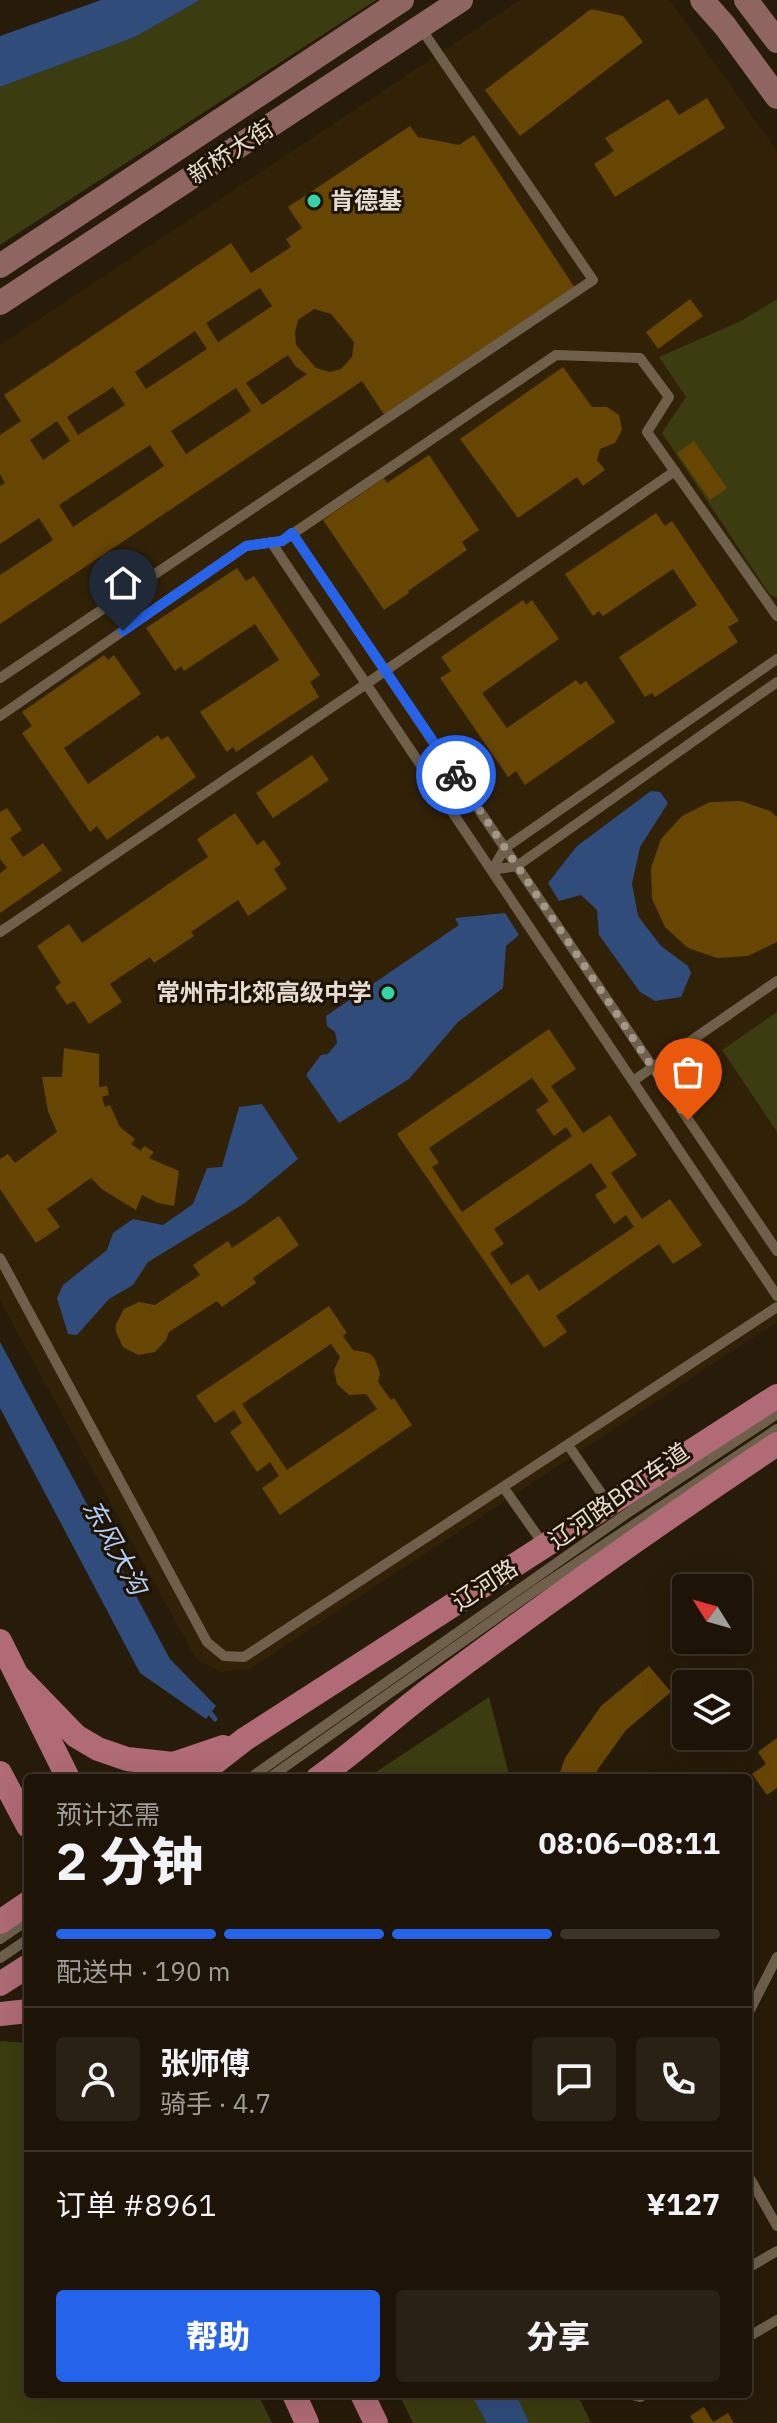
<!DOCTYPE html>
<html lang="zh">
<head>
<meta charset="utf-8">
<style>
  body { margin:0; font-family:"IBM Plex Sans","Noto Sans SC",sans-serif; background:#2a2115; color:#f1f3f6; height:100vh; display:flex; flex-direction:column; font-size:30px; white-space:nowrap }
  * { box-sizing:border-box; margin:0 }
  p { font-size:26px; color:#a09e9b }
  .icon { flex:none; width:44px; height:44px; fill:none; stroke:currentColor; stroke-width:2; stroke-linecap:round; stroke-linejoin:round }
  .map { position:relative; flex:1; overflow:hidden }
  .side { position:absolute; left:24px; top:1774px; width:728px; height:624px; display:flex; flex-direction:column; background:#1d1407; border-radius:8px; box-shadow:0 8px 32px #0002,0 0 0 2px #3b3328 }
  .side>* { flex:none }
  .needle { width:52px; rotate:307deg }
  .controls { position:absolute; left:672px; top:1574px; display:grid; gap:16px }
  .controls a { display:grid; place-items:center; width:80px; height:80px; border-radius:8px; background:#1d1407; box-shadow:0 8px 32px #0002,0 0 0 2px #3b3328; font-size:40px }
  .pin { position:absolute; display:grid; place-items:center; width:68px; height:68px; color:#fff; margin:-82px -34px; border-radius:50% 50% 50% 0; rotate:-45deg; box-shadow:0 0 8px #0007 }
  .pin .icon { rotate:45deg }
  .courier { position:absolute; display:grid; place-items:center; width:80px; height:80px; margin:-40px; border:6px solid #2563eb; border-radius:50%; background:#fff; color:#222; box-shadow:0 2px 10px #0007 }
  .overview em { font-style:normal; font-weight:800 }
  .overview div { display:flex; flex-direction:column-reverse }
  .overview { display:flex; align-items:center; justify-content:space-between; height:136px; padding:0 32px }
  h1 { font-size:52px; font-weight:800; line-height:60px }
  .bar { display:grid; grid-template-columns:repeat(4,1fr); gap:12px 8px; align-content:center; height:96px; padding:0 32px }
  .bar i { height:10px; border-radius:6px; background:#3b3328 }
  .bar .selected { background:#2563eb }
  .bar p { grid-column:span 4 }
  .line { display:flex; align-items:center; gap:20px; padding:0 32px; border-top:2px solid #3b3328 }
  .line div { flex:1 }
  .round { display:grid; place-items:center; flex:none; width:84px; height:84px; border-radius:8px; background:#2a2115 }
  .primary-button { display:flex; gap:16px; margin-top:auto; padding:16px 32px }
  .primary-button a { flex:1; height:92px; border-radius:8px; background:#2563eb; color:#fff; font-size:32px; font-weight:800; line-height:92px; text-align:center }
  .primary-button a+a { background:#2a2115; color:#f1f3f6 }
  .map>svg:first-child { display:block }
</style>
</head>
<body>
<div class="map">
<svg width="777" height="2423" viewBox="0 0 777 2423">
  <rect width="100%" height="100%" fill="#271b09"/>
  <!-- built -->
  <path fill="#312107" d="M520,0H670L777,151V1322L250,1669L221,1672L196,1659L0,1301V345Z"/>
  <!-- green -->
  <path fill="#3b3c0f" d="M200,0H376L0,245V87L135,37Z
    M777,299V598L770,595L662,433L686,397L659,357L741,321Z
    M777,1012V1132L722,1050Z
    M489,1697L510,1778H367Z
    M2,2041L28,2043V2394H258L272,2423H0V2042Z
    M399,2394H577L591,2423H413Z"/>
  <!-- water -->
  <path fill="#2f4c7b" d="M101,0H200L135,37L0,87V36Z
    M651,791L660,792L668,803L640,847L632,884L638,916L661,946L688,966L691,973L681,997L655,1001L640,992L599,935L597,910L581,895L559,901L548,883L577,846Z
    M505,913L519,935L506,946L503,988L458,1022L409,1079L339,1123L306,1075L321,1055L328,1054L337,1043L335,1032L327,1026L326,1016L459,925L455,918Z
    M262,1104L298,1159L245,1203L148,1262L133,1285L109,1299L77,1335L68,1334L57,1298L63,1285L107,1250L113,1233L133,1219L163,1225L193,1204L207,1168L222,1167L239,1107Z
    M0,1342L170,1659L216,1706L206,1719L140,1673L0,1408Z
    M471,2394H516L529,2423H487Z"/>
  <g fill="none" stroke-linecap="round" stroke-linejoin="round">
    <!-- stream -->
    <path stroke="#2f4c7b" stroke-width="5" d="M207,1709L215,1719"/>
  </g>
  <!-- building -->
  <path fill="#674604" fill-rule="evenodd" d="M591,9L623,16L643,42L520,136L485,90Z
    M707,98L725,128L615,197L594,164L614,151L605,138L668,99L679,115Z
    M410,126L418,137L459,145L474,135L575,288L385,416L362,381L0,624V575L53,540L39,518L0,544V486L5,483L0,474V435L21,421L4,395L231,243L251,273L291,247L286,239L302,228L288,207ZM260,288L272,306L218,342L206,323ZM314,309L331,314L354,342L352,357L341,369L330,372L316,368L296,345L295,332L298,320ZM195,331L207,349L146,389L135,372ZM288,355L296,367L307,374L262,405L246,383ZM113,387L125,405L78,435L67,417ZM236,388L251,411L186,454L171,431ZM57,421L70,441L43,460L30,440ZM150,445L164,466L73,527L59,505Z
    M690,299L703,316L658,349L646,332Z
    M563,367L592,407H607L619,415L622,430L615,443L600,449L597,460L605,470L583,486L577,477L518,518L460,439Z
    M694,441L727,488L710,500L677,453Z
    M429,455L479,530L462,542L467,550L408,591L409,593L384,610L323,520L384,478L387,483Z
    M656,513L665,526L672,521L739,621L728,627L738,642L655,697L652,693L645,697L619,657L697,605L673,569L603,616L599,611L593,616L565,574Z
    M237,568L246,581L254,576L320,675L310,682L319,697L236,752L233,747L227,752L200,712L279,660L255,624L184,671L181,666L175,671L146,628Z
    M523,600L526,605L532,600L559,639L482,693L507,728L576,680L580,685L586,681L615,722L525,785L516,771L508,777L440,678L451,671L441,657Z
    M104,655L108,660L114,655L141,694L64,748L88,784L158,735L161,740L168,736L196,777L107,840L97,826L90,832L22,733L32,726L22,712Z
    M312,755L329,780L273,818L256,793Z
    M741,801L770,811L777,817V942L748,956L717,958L688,948L665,927L652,899L651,868L661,839L682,816L710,802Z
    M7,808L22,830L10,838L23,857L43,843L62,870L0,913V873L7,868L0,859V812Z
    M235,813L257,845L264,840L281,864L274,869L287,889L248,916L238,900L191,932L194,936L154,963L150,957L110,984L122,1002L89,1024L74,1001L67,1005L55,987L61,983L37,946L69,924L82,943L208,857L197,839Z
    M549,1029L576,1069L551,1086L583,1133L610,1115L637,1155L611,1173L642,1219L670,1199L702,1245L673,1264L659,1244L556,1316L567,1332L544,1348L397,1134ZM532,1078L549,1101L536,1110L554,1136L566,1127L572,1136L462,1212L432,1167L439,1163L429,1148ZM591,1163L607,1187L595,1195L614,1224L626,1215L634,1227L539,1291L528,1274L511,1285L490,1253L504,1244L494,1229Z
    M64,1048L99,1054V1087L107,1086L109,1095L102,1097L105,1107L110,1105L120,1127L135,1139L131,1144L141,1151L144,1146L154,1152L149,1158L179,1171L174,1206L158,1203L142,1195L136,1210L103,1190L91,1178L47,1209L60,1227L36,1243L0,1189V1159L8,1154L15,1163L57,1132L48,1111L42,1077H62Z
    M279,1216L299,1245L253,1278L256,1283L222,1307L217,1301L169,1332L166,1340L155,1352L138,1355L123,1347L116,1332V1324L124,1309L139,1302L155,1305L200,1275L193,1265L228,1241L232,1248Z
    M329,1306L347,1333L343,1336L353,1350L369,1353L375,1359L380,1374L378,1382L391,1400L394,1398L412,1425L280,1515L262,1488L279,1476L270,1462L257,1472L230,1432L242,1423L234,1410L215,1423L196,1396ZM331,1344L340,1357L334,1370L337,1384L349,1395L366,1394L377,1409L287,1470L242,1404Z
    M649,1666L671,1692L626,1730L598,1769L595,1778H558L565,1758L601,1706Z
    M777,1738V1788L767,1795L752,1774L766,1764L758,1752Z
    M704,2407L713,2422L728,2413L734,2423H694L690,2416Z"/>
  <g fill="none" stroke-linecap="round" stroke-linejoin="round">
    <!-- lane -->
    <path stroke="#6e604b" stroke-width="10" d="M292,533L777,1251
      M271,542L777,1296
      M777,659L505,848L492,870L517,866L777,682
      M0,678L593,280L420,27
      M0,716L246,546L282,541L556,355L640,358L669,397L647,432L777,616
      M0,932L366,684L675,471
      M633,1081L777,981
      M0,1258L207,1642L224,1656L244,1657L777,1307
      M568,1445L608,1503
      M504,1488L544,1545
      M250,1778L632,1510L777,1414
      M269,1778L536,1590L777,1429
      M0,1939L28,1920
      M0,1958L28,1939
      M748,2014L777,1957
      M748,2175L777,2226
      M748,2268L777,2251
      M748,2337L777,2320
      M629,2394L640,2397L646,2394"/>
    <!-- secondary -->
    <path stroke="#8f6561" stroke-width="24" d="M702,0L725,26L777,97
      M746,0L777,41
      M0,266L402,0
      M0,303L461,0"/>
    <!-- primary -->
    <path stroke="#b06b76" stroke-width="24" d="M0,1641L68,1778
      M19,1677L76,1736L98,1749L127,1759L173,1764L223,1747
      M0,1773L28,1826
      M195,1778L245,1739L777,1396
      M318,1778C358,1750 394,1716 433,1687C546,1603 660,1522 777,1444
      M0,1922L28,1903
      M0,1984L28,1966
      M0,2014L28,2011
      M294,2394L307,2423
      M362,2394L376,2423"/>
  </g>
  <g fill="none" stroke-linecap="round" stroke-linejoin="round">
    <!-- done -->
    <path stroke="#a2988a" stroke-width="8" stroke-dasharray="0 14.4" d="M456,775L688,1120"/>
    <!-- route -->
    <path stroke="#2563eb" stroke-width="10" d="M123,631L246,546L282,541L292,533L456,775"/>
  </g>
  <!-- markers -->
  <g fill="#34d4a8" stroke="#1e1202" stroke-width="3">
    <circle cx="314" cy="201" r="8"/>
    <circle cx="388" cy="993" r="8"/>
  </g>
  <g text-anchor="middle" stroke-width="6" stroke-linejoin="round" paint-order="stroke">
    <!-- street labels -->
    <g font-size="24" fill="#e4dcd0" stroke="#1e1202">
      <text transform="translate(231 152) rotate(-33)" y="8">新桥大街</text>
      <text transform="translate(619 1496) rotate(-35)" y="8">辽河路BRT车道</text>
      <text transform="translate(485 1585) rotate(-33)" y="8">辽河路</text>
    </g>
    <!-- poi labels -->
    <g font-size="24" font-weight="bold" fill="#e4dcd0" stroke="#1e1202" text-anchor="start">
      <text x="330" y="209">肯德基</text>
      <text x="372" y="1001" text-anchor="end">常州市北郊高级中学</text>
    </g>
    <!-- water labels -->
    <g font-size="26" font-style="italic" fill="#b0cdf9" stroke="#1e1202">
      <text transform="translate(115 1547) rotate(61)" y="9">东风大沟</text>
    </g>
  </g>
</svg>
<div class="controls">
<a><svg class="needle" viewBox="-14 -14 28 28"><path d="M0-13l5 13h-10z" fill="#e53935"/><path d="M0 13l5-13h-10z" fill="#a09e9b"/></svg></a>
<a><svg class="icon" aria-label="layers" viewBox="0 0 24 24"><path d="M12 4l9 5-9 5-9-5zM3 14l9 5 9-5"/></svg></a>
</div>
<div class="pin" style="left:688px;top:1120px;background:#ea580c"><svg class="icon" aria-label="bag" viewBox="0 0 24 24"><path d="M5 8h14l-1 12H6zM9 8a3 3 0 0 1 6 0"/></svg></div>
<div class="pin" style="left:123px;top:631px;background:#1f2937"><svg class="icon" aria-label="home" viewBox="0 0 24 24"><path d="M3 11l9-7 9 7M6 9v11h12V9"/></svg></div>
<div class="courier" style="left:456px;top:775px"><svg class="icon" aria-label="bike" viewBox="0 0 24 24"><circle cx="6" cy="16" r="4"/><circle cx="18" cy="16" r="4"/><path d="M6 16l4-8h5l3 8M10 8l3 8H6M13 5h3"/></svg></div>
<section class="side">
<div class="overview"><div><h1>2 分钟</h1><p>预计还需</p></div><em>08:06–08:11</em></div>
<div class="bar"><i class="selected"></i><i class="selected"></i><i class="selected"></i><i></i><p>配送中 · 190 m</p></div>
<div class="line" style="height:144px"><a class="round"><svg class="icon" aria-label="person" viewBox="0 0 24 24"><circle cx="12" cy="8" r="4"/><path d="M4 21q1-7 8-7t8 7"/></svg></a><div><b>张师傅</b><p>骑手 · 4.7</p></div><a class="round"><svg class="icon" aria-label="chat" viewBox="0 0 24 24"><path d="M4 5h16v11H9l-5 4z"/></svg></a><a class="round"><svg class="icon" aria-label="phone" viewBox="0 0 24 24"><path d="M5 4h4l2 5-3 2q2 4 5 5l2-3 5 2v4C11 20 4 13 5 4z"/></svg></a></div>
<div class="line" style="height:104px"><div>订单 #8961</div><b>¥127</b></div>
<div class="primary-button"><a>帮助</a><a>分享</a></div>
</section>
</div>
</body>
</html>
